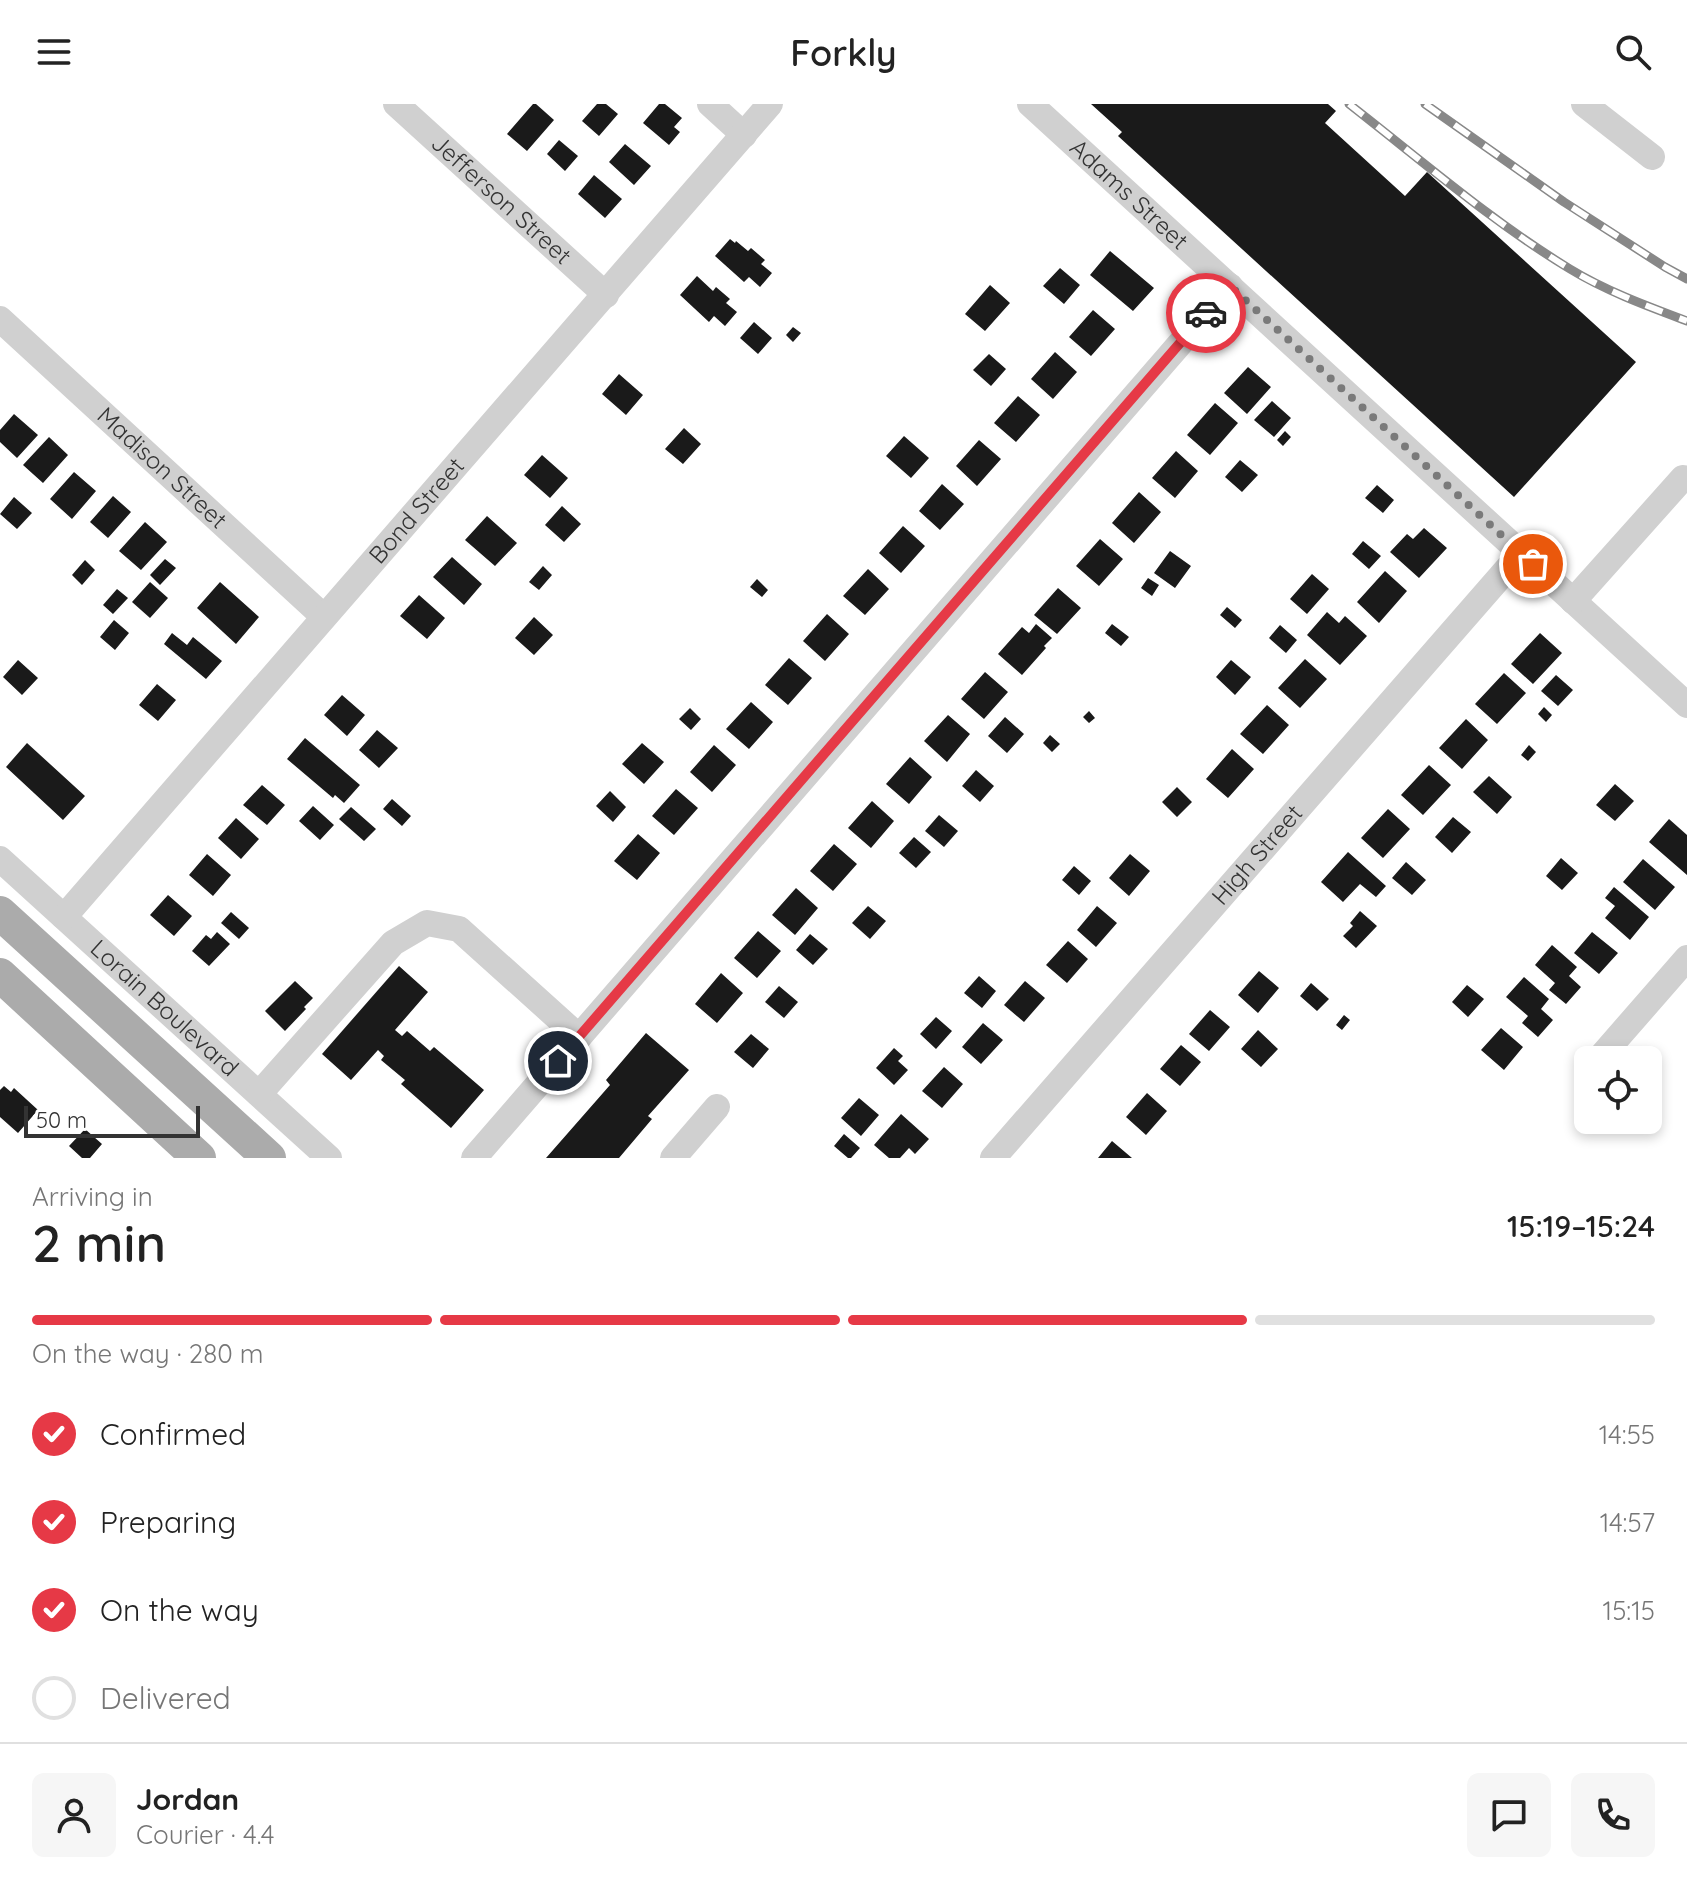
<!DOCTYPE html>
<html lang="en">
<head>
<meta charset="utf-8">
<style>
  body { margin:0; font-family:Quicksand,sans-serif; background:#f6f6f6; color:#222; height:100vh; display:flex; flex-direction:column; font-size:30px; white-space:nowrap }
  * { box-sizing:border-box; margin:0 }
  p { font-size:26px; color:#767676 }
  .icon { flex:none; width:44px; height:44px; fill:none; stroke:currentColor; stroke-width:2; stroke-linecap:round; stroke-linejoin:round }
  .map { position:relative; height:1054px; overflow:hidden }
  .side { display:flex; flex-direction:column; background:#fff; flex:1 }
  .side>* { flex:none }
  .fabs { position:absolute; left:1574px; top:942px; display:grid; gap:16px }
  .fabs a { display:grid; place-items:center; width:88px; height:88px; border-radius:12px; background:#fff; box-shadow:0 4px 12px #0003; font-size:40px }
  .scale { position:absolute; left:24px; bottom:20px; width:176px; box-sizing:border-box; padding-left:8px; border:4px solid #333; border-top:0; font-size:22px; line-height:28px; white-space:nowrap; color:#333; -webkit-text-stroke:6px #fff; paint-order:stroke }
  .pin { position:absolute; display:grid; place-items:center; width:68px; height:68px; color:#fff; margin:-34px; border:4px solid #fff; border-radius:50%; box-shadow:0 2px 8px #0007 }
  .courier { position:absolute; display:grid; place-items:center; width:80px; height:80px; margin:-40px; border:6px solid #e63946; border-radius:50%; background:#fff; color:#222; box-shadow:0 2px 10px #0007 }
  .head em { font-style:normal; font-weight:600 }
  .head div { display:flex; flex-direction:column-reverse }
  .head { display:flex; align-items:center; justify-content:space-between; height:136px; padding:0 32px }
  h1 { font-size:52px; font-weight:600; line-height:60px }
  .bar { display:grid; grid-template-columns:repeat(4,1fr); gap:12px 8px; align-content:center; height:96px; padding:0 32px }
  .bar i { height:10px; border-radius:6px; background:#e0e0e0 }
  .bar .current { background:#e63946 }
  .bar p { grid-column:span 4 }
  .line { display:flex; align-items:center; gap:20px; padding:0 32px; border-top:2px solid #e0e0e0 }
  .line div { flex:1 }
  .round { display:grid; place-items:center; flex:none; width:84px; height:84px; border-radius:12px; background:#f6f6f6 }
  ol { padding:0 32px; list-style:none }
  li { display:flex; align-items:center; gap:24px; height:88px }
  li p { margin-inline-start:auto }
  li .icon { padding:8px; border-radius:50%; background:#e63946; color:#fff; stroke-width:4 }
  li:last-child { color:#767676 }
  li i { width:44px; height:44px; border:4px solid #e0e0e0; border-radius:50% }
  header { display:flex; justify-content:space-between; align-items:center; height:104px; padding:0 32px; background:#fff; font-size:36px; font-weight:600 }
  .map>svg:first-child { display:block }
</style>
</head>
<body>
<header><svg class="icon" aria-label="menu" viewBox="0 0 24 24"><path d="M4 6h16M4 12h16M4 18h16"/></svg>Forkly<svg class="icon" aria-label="search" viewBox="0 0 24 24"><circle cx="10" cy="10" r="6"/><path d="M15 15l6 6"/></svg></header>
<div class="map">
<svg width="1687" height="1054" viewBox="0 0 1687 1054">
  <rect width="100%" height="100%" fill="#fff"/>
  <!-- building -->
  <path fill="#1a1a1a" d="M533,0H536L554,16L527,47L507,30Z
    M597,0H606L618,10L599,32L582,17Z
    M659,0H665L682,14L674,23L680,28L669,41L643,19Z
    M1091,0H1328L1336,7L1325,19L1405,92L1427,68L1636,258L1514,393L1118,32L1122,28Z
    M559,36L578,52L565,67L547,50Z
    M625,40L651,62L634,81L609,58Z
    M594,71L622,95L605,114L578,90Z
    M730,135L735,139L736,137L748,147L751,144L765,156L761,160L772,169L760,183L749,173L744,178L715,152Z
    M1110,147L1154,184L1133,207L1090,171Z
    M1060,164L1080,181L1064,200L1043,182Z
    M697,172L713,187L716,183L730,195L726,199L737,208L725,222L714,212L709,218L680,191Z
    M990,181L1010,199L985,227L965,210Z
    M1093,206L1115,225L1091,252L1069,233Z
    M754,218L772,234L758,250L740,234Z
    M793,223L801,229L793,238L786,231Z
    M1055,248L1077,268L1053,295L1031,275Z
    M989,250L1006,265L991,282L973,266Z
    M1248,263L1271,283L1247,310L1224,289Z
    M619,270L643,291L626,311L602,290Z
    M1018,292L1040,311L1016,338L994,319Z
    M1272,297L1291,314L1274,333L1254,316Z
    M1215,299L1238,319L1210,351L1187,331Z
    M14,310L38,331L17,354L0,338V326Z
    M684,324L701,340L683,360L665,345Z
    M1285,327L1291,333L1283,342L1277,336Z
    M904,332L929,354L911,374L886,352Z
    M49,333L68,351L43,379L23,361Z
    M979,336L1001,355L977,382L956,362Z
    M1176,347L1198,367L1175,394L1152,374Z
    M542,351L568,374L550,394L524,371Z
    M1240,356L1258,371L1242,388L1225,373Z
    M74,368L96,387L72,415L50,395Z
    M942,380L964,400L940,426L919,407Z
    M1377,381L1394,396L1383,409L1365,394Z
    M1139,388L1161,408L1134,439L1112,419Z
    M113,392L131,408L108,434L90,418Z
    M14,393L32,409L17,425L0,410Z
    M562,402L581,420L564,438L545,421Z
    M487,412L517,439L495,462L465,436Z
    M145,418L167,438L141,466L119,447Z
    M903,422L925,442L901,469L879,449Z
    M1424,424L1447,444L1419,474L1390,448L1407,430L1413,435Z
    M1100,435L1123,455L1099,482L1076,462Z
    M1363,437L1381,452L1369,465L1352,450Z
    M1170,447L1191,462L1175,484L1154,469Z
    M452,453L482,480L464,501L433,473Z
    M165,455L176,464L160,481L150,471Z
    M85,456L95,466L82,481L72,471Z
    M543,462L552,471L539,486L529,478Z
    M868,465L889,485L865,511L843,492Z
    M1385,467L1407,487L1379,519L1357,498Z
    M1312,470L1329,485L1307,510L1290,495Z
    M1148,474L1159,481L1152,492L1141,484Z
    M757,475L768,486L762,493L750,483Z
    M150,478L168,494L150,514L132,498Z
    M220,478L259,513L236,540L197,504Z
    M1058,484L1081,504L1057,530L1034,511Z
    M117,485L128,494L113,510L103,501Z
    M419,491L445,514L427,535L400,512Z
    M1227,503L1242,516L1235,524L1220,511Z
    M1327,508L1339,519L1345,512L1367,532L1340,561L1307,531Z
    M827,510L849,530L825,557L803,537Z
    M534,513L553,531L534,551L515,534Z
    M114,516L129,529L115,546L100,533Z
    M1036,520L1052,534L1044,542L1046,544L1022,571L998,550L1022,523L1029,529Z
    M1112,520L1129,533L1121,542L1105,529Z
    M1280,521L1297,536L1286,549L1269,534Z
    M172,529L187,541L193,533L222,557L206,575L164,540Z
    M1540,529L1562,549L1533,580L1511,560Z
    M789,554L812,574L788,601L765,581Z
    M1305,555L1327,575L1300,604L1278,584Z
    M18,556L38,574L22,591L3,573Z
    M1231,556L1251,573L1235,591L1216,573Z
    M985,568L1008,588L984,615L961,595Z
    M1504,569L1526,589L1497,620L1475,600Z
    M1556,571L1573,586L1558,602L1541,587Z
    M157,580L176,596L158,617L139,601Z
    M342,591L365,611L347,632L324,611Z
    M751,598L773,618L749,645L726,625Z
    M1267,601L1289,621L1263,650L1240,630Z
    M1544,603L1552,611L1546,618L1538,610Z
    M690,604L701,615L691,626L679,615Z
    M1089,607L1095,614L1089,619L1083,613Z
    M948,611L970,630L947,658L924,637Z
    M1005,613L1024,630L1007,649L988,632Z
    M1466,615L1488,636L1462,665L1439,644Z
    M377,626L398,644L379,664L359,646Z
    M1050,631L1060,640L1052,648L1043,639Z
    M305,634L360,681L344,699L335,691L333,694L287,655Z
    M27,639L85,692L63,716L6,663Z
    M642,639L664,658L644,680L622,660Z
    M714,641L736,661L712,688L690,668Z
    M1529,641L1536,648L1528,657L1521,651Z
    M1232,645L1254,665L1228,694L1206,675Z
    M910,653L932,673L909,700L886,680Z
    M1429,661L1451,681L1423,711L1401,691Z
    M976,666L994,682L980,698L962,682Z
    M1489,672L1512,693L1497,710L1473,688Z
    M1615,680L1634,697L1615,717L1596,701Z
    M262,681L285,701L267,721L243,701Z
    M1177,683L1192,698L1177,713L1162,698Z
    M676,685L698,704L674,731L652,712Z
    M610,687L626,703L613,718L596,702Z
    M392,695L411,712L402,722L383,705Z
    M872,697L894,717L871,744L848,724Z
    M313,702L334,721L320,736L299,717Z
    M351,703L376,725L364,737L339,715Z
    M1388,705L1410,725L1383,754L1361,734Z
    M939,711L958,727L944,743L925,727Z
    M1453,713L1471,728L1452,749L1435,733Z
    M236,714L259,735L241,755L218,734Z
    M1669,715L1687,731V771L1649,738Z
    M638,730L660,749L637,776L614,757Z
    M914,733L931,748L916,764L899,749Z
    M834,740L857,760L833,787L810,767Z
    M1348,748L1386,782L1376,793L1360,780L1343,798L1321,778Z
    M207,750L231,771L213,792L189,771Z
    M1130,750L1150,767L1129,792L1109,774Z
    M1561,754L1578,769L1562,786L1546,772Z
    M1643,755L1675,783L1655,806L1623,778Z
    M1406,758L1426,776L1412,791L1392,774Z
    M1074,762L1091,777L1079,791L1062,776Z
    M1614,783L1649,813L1630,836L1605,814L1615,802L1605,794Z
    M796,784L818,804L795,831L772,811Z
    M168,791L192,812L174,832L150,811Z
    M868,802L886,817L870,835L852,819Z
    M1097,802L1117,819L1096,843L1077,826Z
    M1360,807L1377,822L1356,844L1343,832L1353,822L1350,819Z
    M231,808L249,824L239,835L221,819Z
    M758,827L781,847L757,874L734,854Z
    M217,828L230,840L209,862L192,847L206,831L211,835Z
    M1592,828L1618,849L1599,870L1574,849Z
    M810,830L828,845L813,861L796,846Z
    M1068,837L1088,855L1067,879L1046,861Z
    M1552,841L1577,863L1569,872L1581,883L1566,900L1549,886L1555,879L1535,861Z
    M399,862L428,888L395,926L402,932L407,927L430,947L434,943L484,986L451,1024L401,980L405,976L381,956L384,952L378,946L351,976L322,950Z
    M1259,867L1279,884L1258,909L1238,891Z
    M721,869L743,889L717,919L695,900Z
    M979,872L996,887L982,904L964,889Z
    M1524,873L1549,895L1541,905L1553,916L1538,933L1522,919L1528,912L1506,893Z
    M295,877L313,894L304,903L306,905L285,927L265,907Z
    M1025,877L1045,894L1024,918L1004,901Z
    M1311,879L1329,895L1317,907L1300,892Z
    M1467,881L1484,895L1468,913L1452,898Z
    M779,882L798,898L784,914L765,898Z
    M1210,906L1230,923L1209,947L1189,930Z
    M1344,911L1350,916L1342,926L1336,921Z
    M936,913L952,927L936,945L920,930Z
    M983,919L1003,936L981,960L962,943Z
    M1501,924L1523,943L1504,966L1481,946Z
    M1258,926L1278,945L1261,963L1241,945Z
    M646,929L689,966L648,1012L652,1015L619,1054H546L610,981L606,976Z
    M751,930L769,945L753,964L734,948Z
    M1181,941L1201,958L1180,982L1160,965Z
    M894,944L903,952L898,957L908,966L894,981L876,964Z
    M944,963L963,980L942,1004L922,987Z
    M4,982L11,988L14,984L38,1006L18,1029L0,1013V986Z
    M1147,989L1167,1007L1146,1031L1126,1013Z
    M859,994L879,1011L861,1032L841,1014Z
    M901,1010L929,1035L915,1050L909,1044L900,1054H889L874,1041Z
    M85,1025L102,1040L90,1054H82L69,1042Z
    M844,1030L860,1044L851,1054H848L834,1042Z
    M1112,1037L1132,1054H1098Z"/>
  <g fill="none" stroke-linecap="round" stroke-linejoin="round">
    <!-- minor -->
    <g stroke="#d0d0d0" stroke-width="26">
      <path id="s1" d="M396,0L606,191"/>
      <path d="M710,0L744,31"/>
      <path id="s2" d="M1030,0L1687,601"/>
      <path d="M1584,0L1652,53"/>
      <path id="s3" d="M0,215L324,513"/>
      <path d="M1573,497L1683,374"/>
      <path id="s4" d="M0,755L329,1054"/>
      <path id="s5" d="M64,813L770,0"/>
      <path d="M1598,956L1687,854"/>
      <path d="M259,990L393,839L427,819L459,825L579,933"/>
      <path d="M474,1054L1230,182"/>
      <path d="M673,1054L717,1003"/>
      <path id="s6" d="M993,1054L1521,449"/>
    </g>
    <!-- major -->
    <path stroke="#ababab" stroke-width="34" d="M0,809L269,1054
      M0,871L199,1054"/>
    <!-- rail casing -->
    <g stroke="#888" stroke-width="9">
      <path id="rail" d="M1349,0C1421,56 1491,117 1570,165C1606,187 1647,202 1687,217
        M1425,0L1564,98L1665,163L1687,175"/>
    </g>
    <!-- rail -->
    <use href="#rail" stroke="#fff" stroke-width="6" stroke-dasharray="18" stroke-linecap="butt"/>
  </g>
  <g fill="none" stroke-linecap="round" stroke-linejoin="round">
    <!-- done -->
    <path stroke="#7a7a7a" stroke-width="8" stroke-dasharray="0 14.4" d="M1206,209L1230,182L1533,460"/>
    <!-- route -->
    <path stroke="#e63946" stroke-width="10" d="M558,957L1206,209"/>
  </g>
  <g text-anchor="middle" stroke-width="8" stroke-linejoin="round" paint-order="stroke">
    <!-- street labels -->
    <g font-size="24" fill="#333" stroke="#fff">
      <text dy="8" stroke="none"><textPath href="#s2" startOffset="134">Adams Street</textPath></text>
      <text dy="8" stroke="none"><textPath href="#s1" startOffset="142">Jefferson Street</textPath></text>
      <text dy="8" stroke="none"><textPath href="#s3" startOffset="220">Madison Street</textPath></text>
      <text dy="8" stroke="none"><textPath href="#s5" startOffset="538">Bond Street</textPath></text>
      <text dy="8" stroke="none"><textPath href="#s6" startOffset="402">High Street</textPath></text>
      <text dy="8" stroke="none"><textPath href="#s4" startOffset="222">Lorain Boulevard</textPath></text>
    </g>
  </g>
</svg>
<div class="fabs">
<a><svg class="icon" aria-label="locate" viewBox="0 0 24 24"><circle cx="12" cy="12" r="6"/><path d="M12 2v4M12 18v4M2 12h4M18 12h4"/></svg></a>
</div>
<div class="scale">50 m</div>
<div class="pin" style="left:1533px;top:460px;background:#ea580c"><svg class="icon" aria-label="bag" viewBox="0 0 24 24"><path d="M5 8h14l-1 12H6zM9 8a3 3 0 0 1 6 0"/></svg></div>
<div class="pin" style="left:558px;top:957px;background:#1f2937"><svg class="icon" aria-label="home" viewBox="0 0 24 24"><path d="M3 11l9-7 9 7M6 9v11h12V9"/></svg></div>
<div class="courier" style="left:1206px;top:209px"><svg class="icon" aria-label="car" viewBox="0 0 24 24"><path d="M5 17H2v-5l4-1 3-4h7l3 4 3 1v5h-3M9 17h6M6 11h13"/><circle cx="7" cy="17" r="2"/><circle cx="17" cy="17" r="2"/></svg></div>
</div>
<section class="side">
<div class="head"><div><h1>2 min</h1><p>Arriving in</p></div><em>15:19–15:24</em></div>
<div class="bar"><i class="current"></i><i class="current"></i><i class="current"></i><i></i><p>On the way · 280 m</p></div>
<ol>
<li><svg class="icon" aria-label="check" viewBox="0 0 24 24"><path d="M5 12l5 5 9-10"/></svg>Confirmed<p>14:55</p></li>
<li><svg class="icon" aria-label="check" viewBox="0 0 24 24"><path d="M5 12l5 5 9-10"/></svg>Preparing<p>14:57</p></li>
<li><svg class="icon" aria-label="check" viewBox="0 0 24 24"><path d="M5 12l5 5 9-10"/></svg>On the way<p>15:15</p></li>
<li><i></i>Delivered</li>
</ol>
<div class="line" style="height:144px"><a class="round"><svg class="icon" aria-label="person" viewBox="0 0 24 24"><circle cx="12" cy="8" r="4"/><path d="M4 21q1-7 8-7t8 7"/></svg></a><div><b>Jordan</b><p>Courier · 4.4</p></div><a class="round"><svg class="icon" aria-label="chat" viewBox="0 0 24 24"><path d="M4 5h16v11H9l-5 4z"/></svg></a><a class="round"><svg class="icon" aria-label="phone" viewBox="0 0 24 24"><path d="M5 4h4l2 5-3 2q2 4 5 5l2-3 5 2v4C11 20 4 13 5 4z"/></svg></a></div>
</section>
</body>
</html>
